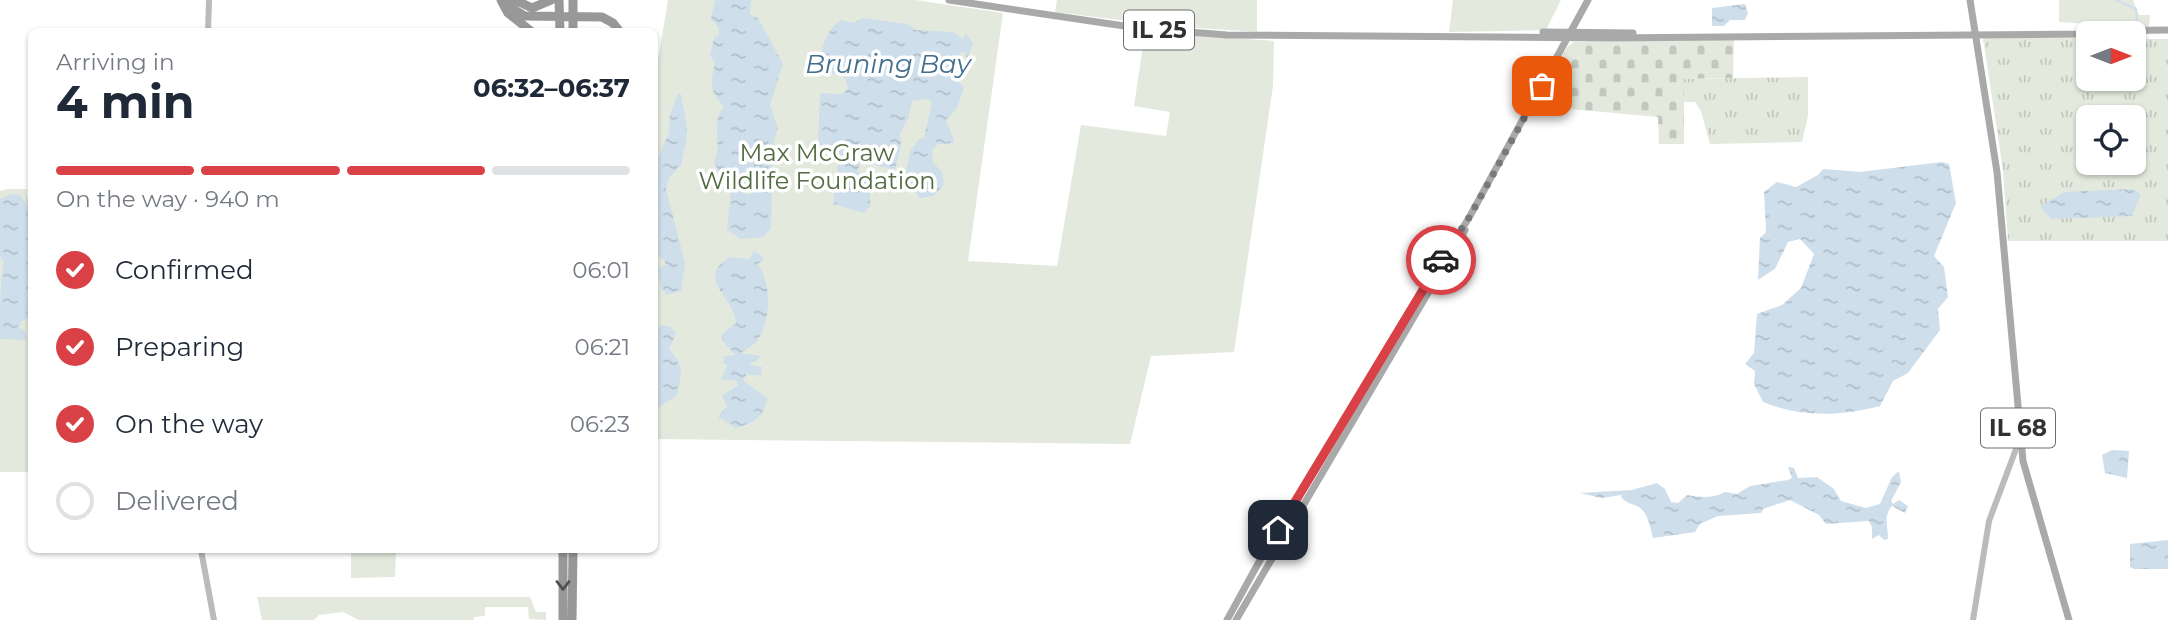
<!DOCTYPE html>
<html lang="en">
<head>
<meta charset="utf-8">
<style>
  body { margin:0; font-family:Montserrat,sans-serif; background:#f6f6f7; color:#1f2937; height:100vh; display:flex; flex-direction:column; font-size:26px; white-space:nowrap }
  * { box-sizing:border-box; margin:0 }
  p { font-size:23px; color:#747a83 }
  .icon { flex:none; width:38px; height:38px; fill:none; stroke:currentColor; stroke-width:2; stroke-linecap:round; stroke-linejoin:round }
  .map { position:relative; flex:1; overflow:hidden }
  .drawer { position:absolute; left:28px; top:28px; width:630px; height:525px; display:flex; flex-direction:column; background:#fff; border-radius:10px; box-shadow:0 2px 5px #0004 }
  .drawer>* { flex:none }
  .needle { width:46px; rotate:90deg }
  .tools { position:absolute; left:2076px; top:21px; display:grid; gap:14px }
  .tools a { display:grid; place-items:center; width:70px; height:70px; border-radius:10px; background:#fff; box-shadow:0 2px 5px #0004; font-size:35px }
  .pin { position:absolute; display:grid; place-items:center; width:60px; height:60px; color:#fff; margin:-30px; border-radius:14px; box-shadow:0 4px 10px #0006 }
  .courier { position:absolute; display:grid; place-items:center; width:70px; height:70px; margin:-35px; border:5px solid #d94146; border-radius:50%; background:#fff; color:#222; box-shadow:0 2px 9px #0007 }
  .overview em { font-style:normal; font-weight:700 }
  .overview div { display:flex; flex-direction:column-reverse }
  .overview { display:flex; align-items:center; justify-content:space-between; height:119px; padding:0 28px }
  h1 { font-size:46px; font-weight:700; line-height:52px }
  .bar { display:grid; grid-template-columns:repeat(4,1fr); gap:10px 7px; align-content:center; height:84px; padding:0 28px }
  .bar i { height:9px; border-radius:5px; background:#e0e1e3 }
  .bar .selected { background:#d94146 }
  .bar p { grid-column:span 4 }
  ol { padding:0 28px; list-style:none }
  li { display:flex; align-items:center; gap:21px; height:77px }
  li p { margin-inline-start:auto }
  li .icon { padding:7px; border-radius:50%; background:#d94146; color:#fff; stroke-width:4 }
  li:last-child { color:#747a83 }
  li i { width:38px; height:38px; border:4px solid #e0e1e3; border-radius:50% }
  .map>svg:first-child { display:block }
</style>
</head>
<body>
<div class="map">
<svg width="2168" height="620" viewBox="0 0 2168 620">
  <defs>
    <pattern id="grass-tufts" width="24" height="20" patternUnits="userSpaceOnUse" patternTransform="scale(1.75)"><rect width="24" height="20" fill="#e3e9dd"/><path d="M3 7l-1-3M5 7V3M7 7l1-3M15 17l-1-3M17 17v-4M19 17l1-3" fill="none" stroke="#c3c8be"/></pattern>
    <pattern id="cemetery-stones" width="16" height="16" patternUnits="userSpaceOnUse" patternTransform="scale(1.75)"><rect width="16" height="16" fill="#e3e9dd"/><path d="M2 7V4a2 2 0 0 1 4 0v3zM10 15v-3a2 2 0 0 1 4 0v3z" fill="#c3c8be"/></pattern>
    <pattern id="water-ripples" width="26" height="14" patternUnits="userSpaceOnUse" patternTransform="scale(1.75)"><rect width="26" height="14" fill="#cedeeb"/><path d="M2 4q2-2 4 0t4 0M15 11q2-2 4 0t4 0" fill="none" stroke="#b1bfca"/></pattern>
  </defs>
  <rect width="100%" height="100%" fill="#fff"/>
  <!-- grass -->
  <path fill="url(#grass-tufts)" fill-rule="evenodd" d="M1983,38H2088V79H2133V39H2168V241H2008L2003,170ZM2088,117H2133V163H2088Z
    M1808,77V116L1802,142L1710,144L1701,111L1695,102H1684V79Z"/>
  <!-- cemetery -->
  <path fill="url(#cemetery-stones)" d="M1734,39L1733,78L1684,79V144H1659L1658,117L1537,106L1567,47L1574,42Z"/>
  <!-- park -->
  <path fill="#e3e9dd" d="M668,0H915L1003,13L968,261L1057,266L1081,125L1166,136L1170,112L1134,106L1145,32L1274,41L1273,86L1234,352L1151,356L1130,444L655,439L654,84Z
    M1057,0H1257V32L1169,26L1055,12Z
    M1453,0H1561L1546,30L1449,32Z
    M2059,0H2133L2139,15H2150L2149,28L2059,22Z
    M8,189H27V196H32L31,472H0V191Z
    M351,550H396L395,577L351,578Z
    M257,597H530L536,612H546V620L529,619L528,607H485V616L474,617V620H359L343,612L319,615L314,620H262Z"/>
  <!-- water -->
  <path fill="url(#water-ripples)" d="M715,0H751L750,15L758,18L783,64L770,105L778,128L773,145L771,229L763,237L740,239L727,229L731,191L739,190L749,195L757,190V186L749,178C745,179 743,182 739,184C727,188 717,170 714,161C724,144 709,123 724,107C709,88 710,87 715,63L710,55L714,38L719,35V28L711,19Z
    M1745,4L1748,13L1745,20H1730L1724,26H1712V8Z
    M863,18L907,24L916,30L953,32L962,39L966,34L973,43L967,61L965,52L958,53L963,59L956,67V78L964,88L957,108L946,120L955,143L938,144L932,150L933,163L942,172L944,185L933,196L920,198L905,176L910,152L919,139L924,138L932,102L927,99L912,101L908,119L900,134L901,146L895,170L861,161L857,172L871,174L870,206L864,213L833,204L839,157L818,148L820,93L842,94L848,88L845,78L822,70C818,54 826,29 841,20L854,23Z
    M678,94H681C683,109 689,126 686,142C685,150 682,155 682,164L669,178L666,189L685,263L681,291L667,295L661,288L658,269L666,265L664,260L657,255L655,164L669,133L670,114Z
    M1942,162L1949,164L1956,203L1934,256L1944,267L1948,297L1938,309L1940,330L1908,373L1893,381L1880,406C1841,416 1802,418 1763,402L1754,384L1755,371L1745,364L1754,353L1757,314L1782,305L1801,288L1814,254L1800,239L1788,242L1775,269L1758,280L1760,238L1766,232L1764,192L1777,182L1796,187L1818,175L1823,169L1860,172Z
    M2133,189L2141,194L2132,216L2051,219L2040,207L2064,192Z
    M11,194L20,195L31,211V317L22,321L19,327L25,331L27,340L0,339C0,325 0,271 4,263L0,256V199Z
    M754,251L763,257V261L757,264C772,282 771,320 758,339C753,347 747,348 741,353L762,356L749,365L762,367L761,376L747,374L743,380L767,398C764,418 755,422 736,428L718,417L727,406L722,396L738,385L736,380H721L727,365L723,363L724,356L735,355L722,340V334L736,323C734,296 694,279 730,257L749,259Z
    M661,325L671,327L676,333L669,349C685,367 682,372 677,395L655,410V328L658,330Z
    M2112,450L2129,451L2127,478L2105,473L2102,455Z
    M1788,467L1794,468L1798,478L1817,477L1834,489L1841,501L1866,508L1880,504L1892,477L1899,471L1901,482L1891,501L1893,504L1899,500L1908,506L1905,513L1892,506C1883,516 1888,526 1888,539L1884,540L1879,535L1872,539V527L1869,521L1826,524L1819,515L1790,500L1763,509L1761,513L1718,516L1700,524L1695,532L1653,538C1650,527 1648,511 1637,506C1630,503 1626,503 1621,497L1622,495L1601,498L1580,493L1632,490L1657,483L1665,489L1671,502L1678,503L1687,495C1701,498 1715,498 1725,492L1737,494L1750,486L1788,480L1792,478Z
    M2168,540V569H2134L2130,567V544Z"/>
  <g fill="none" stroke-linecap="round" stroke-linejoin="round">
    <!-- stream -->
    <path stroke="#cedeeb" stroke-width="2" d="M2116,0L2136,9L2137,26"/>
    <!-- secondary -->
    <path stroke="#bbb" stroke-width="6" d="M208,32L209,0
      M201,550L214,620
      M1973,620L1989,521L2019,441"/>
    <!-- primary -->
    <path stroke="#a9a9a9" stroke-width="7" d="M949,0L1138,28L1227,35L1607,38L2088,34
      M1970,0L1997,172L2023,461L2069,620
      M2085,31L2168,30
      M1543,32L1633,33
      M1227,620L1265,551L1470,216L1588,0
      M1236,620L1465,230"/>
    <!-- highway -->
    <path stroke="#989898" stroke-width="9" d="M501,0L508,13L532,32
      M507,0L515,10L525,16L602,17L613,23L620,32
      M515,0L532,8L551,0
      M559,0L560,32
      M573,32V0
      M563,550V620
      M572,620L573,550"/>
  </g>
  <!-- one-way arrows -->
  <defs><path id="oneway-chevron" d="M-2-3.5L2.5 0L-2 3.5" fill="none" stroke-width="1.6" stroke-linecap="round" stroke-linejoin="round" transform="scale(1.75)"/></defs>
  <use stroke="#505050" href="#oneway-chevron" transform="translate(563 585) rotate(90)"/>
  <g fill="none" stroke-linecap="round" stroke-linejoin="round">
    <!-- done -->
    <path stroke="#797979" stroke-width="7" stroke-dasharray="0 12.6" d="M1441,260L1470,216L1542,86"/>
    <!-- route -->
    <path stroke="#d94146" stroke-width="9" d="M1278,530L1441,260"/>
  </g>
  <g text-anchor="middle" stroke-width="7" stroke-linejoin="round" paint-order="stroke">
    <!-- shield labels -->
    <g fill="#fff" stroke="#6f6f6f" stroke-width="2">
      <rect x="1124" y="10.5" width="70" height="39" rx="5"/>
      <rect x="1981" y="408.5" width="74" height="39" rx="5"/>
    </g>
    <g font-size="23" font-weight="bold" fill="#313131">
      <text x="1159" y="38">IL 25</text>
      <text x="2018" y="436">IL 68</text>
    </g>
    <!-- park labels -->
    <g font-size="24" fill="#526a41" stroke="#fff">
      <text x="817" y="161">Max McGraw<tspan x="817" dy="28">Wildlife Foundation</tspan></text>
    </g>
    <!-- water labels -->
    <g font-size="26" font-style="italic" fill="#446e8e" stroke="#fff">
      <text x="888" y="73">Bruning Bay</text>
    </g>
  </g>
</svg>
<div class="tools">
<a><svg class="needle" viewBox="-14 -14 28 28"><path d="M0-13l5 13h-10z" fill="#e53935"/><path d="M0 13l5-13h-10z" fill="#747a83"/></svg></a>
<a><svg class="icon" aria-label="locate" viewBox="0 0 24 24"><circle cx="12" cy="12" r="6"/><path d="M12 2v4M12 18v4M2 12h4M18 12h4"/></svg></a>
</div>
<div class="pin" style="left:1542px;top:86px;background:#ea580c"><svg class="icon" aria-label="bag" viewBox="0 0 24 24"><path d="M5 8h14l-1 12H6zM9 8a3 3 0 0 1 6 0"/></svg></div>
<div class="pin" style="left:1278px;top:530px;background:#1f2937"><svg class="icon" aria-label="home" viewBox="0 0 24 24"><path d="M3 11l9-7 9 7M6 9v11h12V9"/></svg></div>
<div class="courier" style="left:1441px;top:260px"><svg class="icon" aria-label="car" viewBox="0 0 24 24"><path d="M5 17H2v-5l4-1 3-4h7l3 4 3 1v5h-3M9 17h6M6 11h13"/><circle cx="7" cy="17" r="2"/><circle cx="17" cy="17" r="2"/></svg></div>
<section class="drawer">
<div class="overview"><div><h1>4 min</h1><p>Arriving in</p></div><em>06:32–06:37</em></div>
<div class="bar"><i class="selected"></i><i class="selected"></i><i class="selected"></i><i></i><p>On the way · 940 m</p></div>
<ol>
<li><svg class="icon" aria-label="check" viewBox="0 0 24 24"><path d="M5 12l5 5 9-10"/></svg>Confirmed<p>06:01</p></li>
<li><svg class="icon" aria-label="check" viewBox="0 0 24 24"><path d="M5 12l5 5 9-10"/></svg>Preparing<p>06:21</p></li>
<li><svg class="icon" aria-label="check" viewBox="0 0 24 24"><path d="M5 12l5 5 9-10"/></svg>On the way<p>06:23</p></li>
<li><i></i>Delivered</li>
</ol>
</section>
</div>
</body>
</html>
